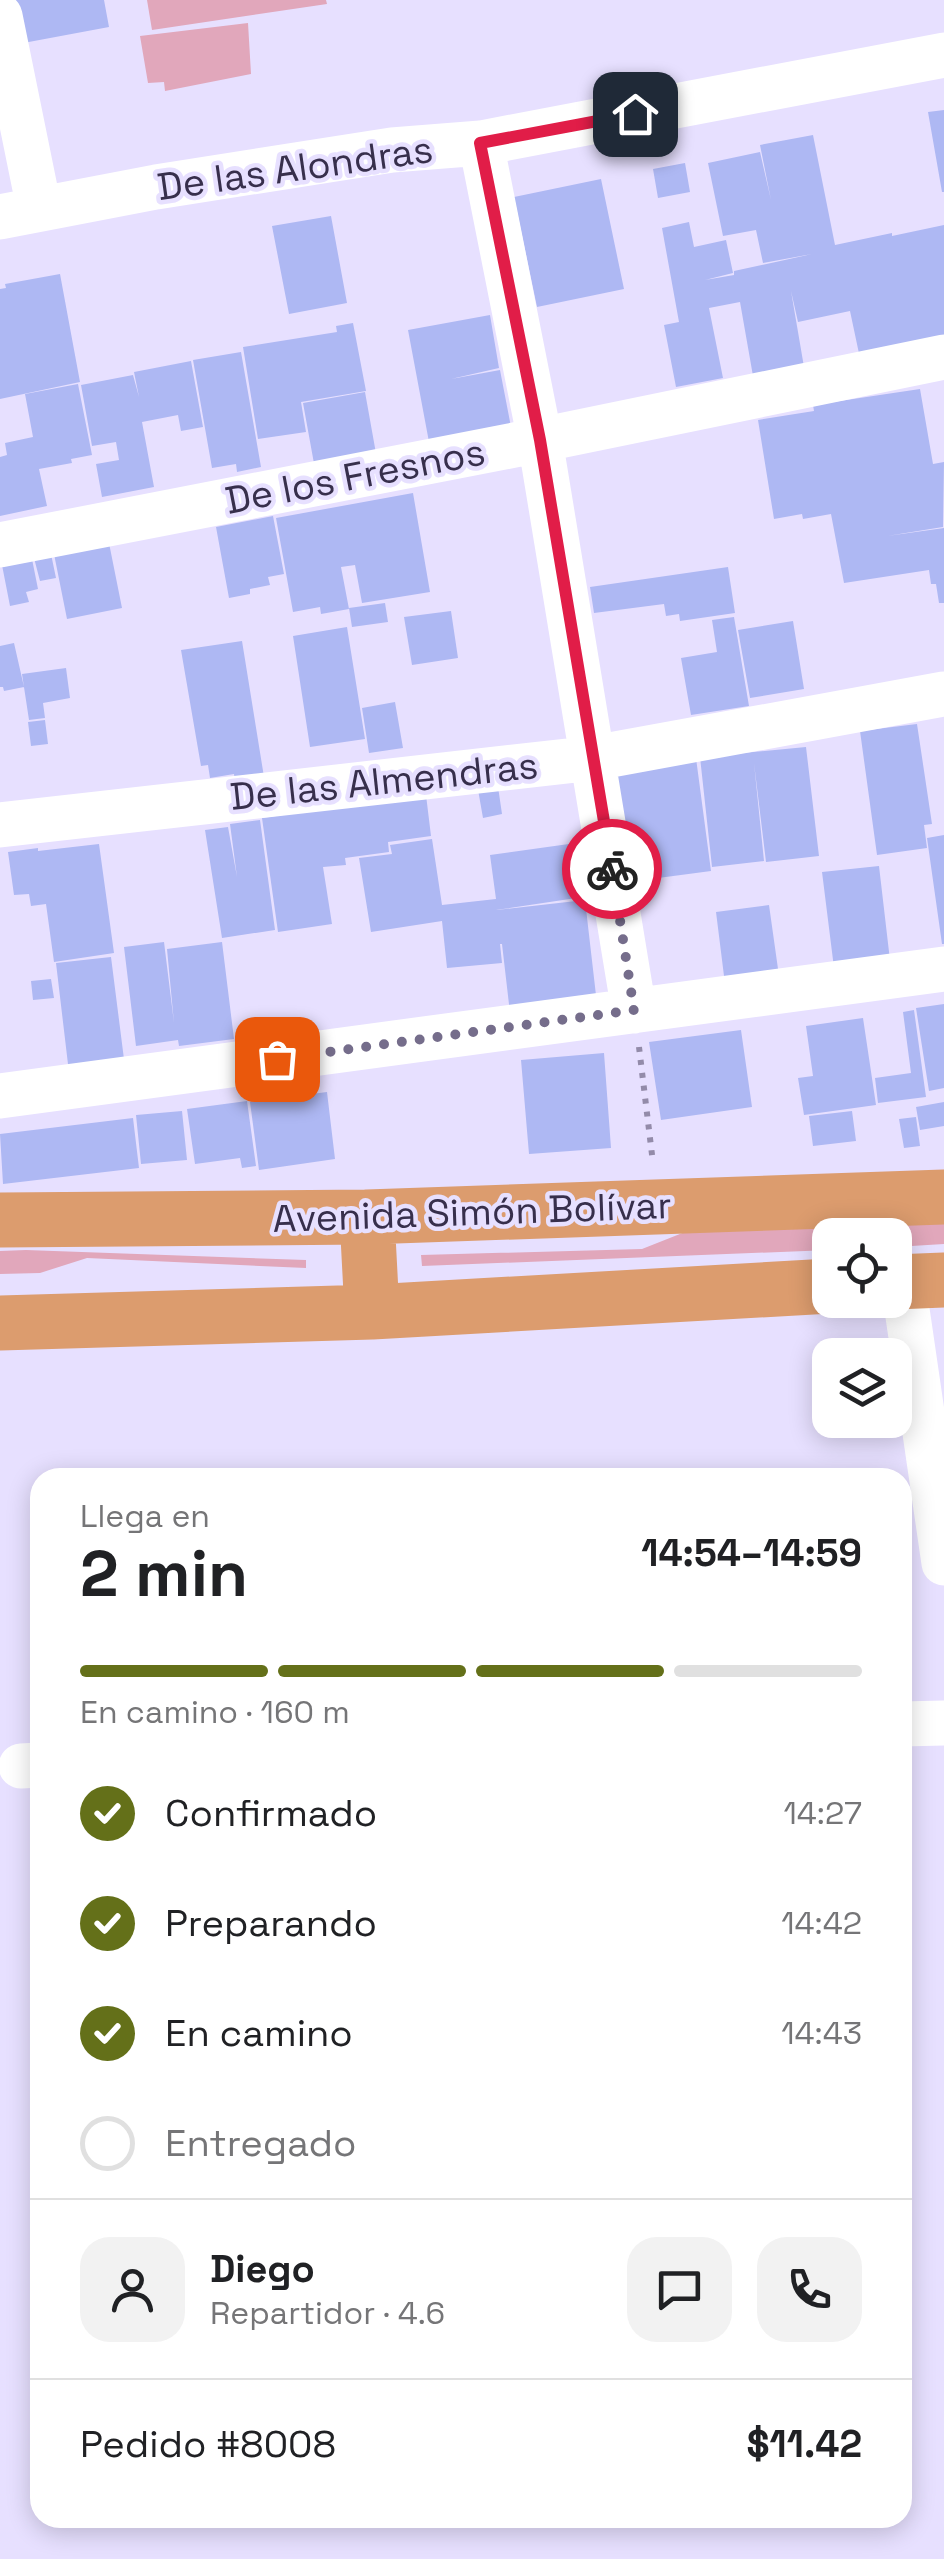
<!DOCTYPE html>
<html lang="es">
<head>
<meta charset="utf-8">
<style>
  body { margin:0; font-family:"Space Grotesk",sans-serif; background:#f2f2f2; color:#202124; height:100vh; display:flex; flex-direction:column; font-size:38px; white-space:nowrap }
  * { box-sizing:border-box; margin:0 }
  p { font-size:32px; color:#757577 }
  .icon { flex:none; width:55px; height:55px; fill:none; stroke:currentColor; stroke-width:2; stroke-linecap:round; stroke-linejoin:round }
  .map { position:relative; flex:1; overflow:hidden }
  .side { position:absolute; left:30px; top:1468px; width:882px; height:1060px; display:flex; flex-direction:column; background:#fff; border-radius:30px; box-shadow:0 5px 25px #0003 }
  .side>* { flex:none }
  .tools { position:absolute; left:812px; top:1218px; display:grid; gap:20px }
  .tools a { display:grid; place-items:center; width:100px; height:100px; border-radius:20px; background:#fff; box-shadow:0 5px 25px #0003; font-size:50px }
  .pin { position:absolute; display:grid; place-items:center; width:85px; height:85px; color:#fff; margin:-42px; border-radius:20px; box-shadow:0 5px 15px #0006 }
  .courier { position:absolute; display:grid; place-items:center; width:100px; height:100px; margin:-50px; border:8px solid #e11d48; border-radius:50%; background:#fff; color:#222; box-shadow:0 2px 12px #0007 }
  .overview em { font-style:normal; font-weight:800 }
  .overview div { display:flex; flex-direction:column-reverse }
  .overview { display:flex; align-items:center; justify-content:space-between; height:170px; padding:0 50px }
  h1 { font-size:65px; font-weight:800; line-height:75px }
  .bar { display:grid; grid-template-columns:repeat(4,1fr); gap:15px 10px; align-content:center; height:120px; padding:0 50px }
  .bar i { height:12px; border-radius:8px; background:#e0e0e0 }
  .bar .on { background:#647019 }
  .bar p { grid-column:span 4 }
  .line { display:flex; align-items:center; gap:25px; padding:0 50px; border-top:2px solid #e0e0e0 }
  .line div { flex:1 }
  .round { display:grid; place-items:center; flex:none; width:105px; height:105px; border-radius:30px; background:#f2f2f2 }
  ol { padding:0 50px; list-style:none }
  li { display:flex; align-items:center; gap:30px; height:110px }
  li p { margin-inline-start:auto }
  li .icon { padding:10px; border-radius:50%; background:#647019; color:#fff; stroke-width:4 }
  li:last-child { color:#757577 }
  li i { width:55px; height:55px; border:5px solid #e0e0e0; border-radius:50% }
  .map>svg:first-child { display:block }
</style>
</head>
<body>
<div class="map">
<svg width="944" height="2559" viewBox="0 0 944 2559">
  <rect width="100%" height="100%" fill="#e7e0ff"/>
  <!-- green -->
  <path fill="#e1a7bb" d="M147,0H326L327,4L152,30Z
    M248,23L251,74L165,91L164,82L148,83L140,36Z
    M944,1220V1244L895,1247V1235H830V1250L422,1266L421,1255L642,1249L690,1230Z
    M26,1250L306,1260V1268L87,1258L40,1273L0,1274V1251Z"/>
  <!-- building -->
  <path fill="#aeb8f3" d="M9,0H104L109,27L18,44Z
    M944,110V192H942L928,112Z
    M813,135L835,245L892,233V236L944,225V344L861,363L850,311L798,322L791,291L804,367L753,376L740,302L709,308L723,378L676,387L664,325L679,322L662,228L689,222L694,247L726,240L733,273L705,280L734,275V271L812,254L763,263L756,230L723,236L708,163L760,152L771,200L760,145Z
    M685,163L690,192L658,198L653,169Z
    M601,179L624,289L537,307L514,197Z
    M331,216L347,303L289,314L272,226Z
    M60,274L80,382L0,399V289L6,288L5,284Z
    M490,315L499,368L451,379L500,370L511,427L429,442L408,330Z
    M353,323L366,391L301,402L306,432L258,439L243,347L337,332L336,326Z
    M241,352L261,467L237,472L236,464L212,468L193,360Z
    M191,361L203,427L181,431L178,415L142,422L154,487L102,497L96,464L119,460L116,442L92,446L81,385L133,375L139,397L134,372Z
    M78,384L92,455L71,459L72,463L39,469L47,506L0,516V457L7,455L5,443L33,437L25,394Z
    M920,389L933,464L944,462L943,527L887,536L944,528V603H939L936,584H931L929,570L844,583L831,514L803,519L802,514L774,519L758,420L814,411L813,405Z
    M365,392L377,459L315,469L303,403Z
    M413,493L430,592L362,603L355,565L341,567L349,609L321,614L320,607L293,612L276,518Z
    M273,516L284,574L268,577L270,585L250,589V594L229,598L216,527Z
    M108,538L122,608L67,619L53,549Z
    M51,554L56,578L40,581L34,558Z
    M32,559L38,589L26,592L29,602L10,606L2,565Z
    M728,567L735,613L680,621L679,614L666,616L664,604L594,613L590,587Z
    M385,603L388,622L352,627L349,608Z
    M451,611L458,658L412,665L404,617Z
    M734,617L749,706L691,715L681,658L717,652L712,620Z
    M793,621L804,689L750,698L738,630Z
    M347,627L365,739L310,747L293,636Z
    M242,641L264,777L235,782L234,774L210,778L208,765L201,766L181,650Z
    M14,643L24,687L4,691L3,687H0V646Z
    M66,668L70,698L43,703L45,718L29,720L22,674Z
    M395,702L403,748L369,753L362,708Z
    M45,720L48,744L31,746L28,722Z
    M917,724L932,824L924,825L927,848L877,855L860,731Z
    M806,747L819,856L766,862L754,763L764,861L712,867L700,757Z
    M696,758L711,871L628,882L614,774Z
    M497,780L502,814L483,818L477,784Z
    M426,795L431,836L388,842L389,852L345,858L346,865L323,867L332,924L278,932L262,818Z
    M260,820L275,930L222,938L205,830L228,827L237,877L230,824Z
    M944,835V944H942L927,838Z
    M432,839L442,905L496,899L490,855L576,843L583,897L496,910L585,900L597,1004L510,1013L502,944H500L502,963L447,968L442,921L371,932L359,858L392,854L390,845Z
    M99,844L114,953L54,962L46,904L31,906L29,894L14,895L8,852L38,848V851Z
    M879,866L891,969L835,976L822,872Z
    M769,905L779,976L725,984L716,912Z
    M164,942L174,1023L167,949L222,942L234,1039L179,1046L178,1040L136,1046L124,947Z
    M111,957L126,1075L70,1081L56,963Z
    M51,979L54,998L33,1000L31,981Z
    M944,1004V1088L929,1091L916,1008Z
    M914,1010L926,1097L878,1103L875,1078L911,1073L903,1012Z
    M863,1018L876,1105L804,1115L798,1078L813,1076L806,1026Z
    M741,1030L752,1107L661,1120L649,1042Z
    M604,1053L611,1148L529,1154L521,1060Z
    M327,1092L335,1159L259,1170L250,1102Z
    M247,1101L256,1166L242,1168L240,1158L195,1164L187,1109Z
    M944,1102V1126L920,1130L916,1107Z
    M182,1111L187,1160L141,1164L136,1115Z
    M852,1111L856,1141L813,1146L809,1116Z
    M916,1117L920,1146L904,1148L899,1119Z
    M133,1118L139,1168L3,1184L0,1134Z"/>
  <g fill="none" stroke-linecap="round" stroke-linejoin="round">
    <!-- path -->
    <path stroke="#938ba9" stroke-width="6" stroke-dasharray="5 8" stroke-linecap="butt" d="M639,1047L653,1163"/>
    <!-- minor -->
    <path stroke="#fff" stroke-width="45" d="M0,16L39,208
      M481,143L540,440L634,1011
      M0,217L156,187L392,150L481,143L944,55
      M0,545L540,440L944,357
      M0,825L594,758L944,694
      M0,1096L944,969
      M903,1282L944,1563
      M902,1724L944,1723
      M21,1766L40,1765"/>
    <!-- highway -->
    <path stroke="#dc9c6e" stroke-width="55" d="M367,1217L372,1312
      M0,1220L367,1217L944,1197
      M895,1282L944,1280
      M0,1323L372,1312L830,1286"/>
  </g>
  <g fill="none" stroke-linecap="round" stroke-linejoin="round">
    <!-- done -->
    <path stroke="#756d8b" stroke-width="10" stroke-dasharray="0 18" d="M277,1059L634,1010L612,869"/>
    <!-- route -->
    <path stroke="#e11d48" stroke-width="12" d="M612,869L540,440L480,143L635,114"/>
  </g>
  <g text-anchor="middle" stroke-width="9" stroke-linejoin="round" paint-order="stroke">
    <!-- street labels -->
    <g font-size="38" fill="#372f4c" stroke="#e7e0ff">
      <text transform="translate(295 168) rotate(-8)" y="13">De las Alondras</text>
      <text transform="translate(355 476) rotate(-11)" y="13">De los Fresnos</text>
      <text transform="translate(384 781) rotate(-6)" y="13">De las Almendras</text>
      <text transform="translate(472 1212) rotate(-2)" y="13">Avenida Simón Bolívar</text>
    </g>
  </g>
</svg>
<div class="tools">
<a><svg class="icon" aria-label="locate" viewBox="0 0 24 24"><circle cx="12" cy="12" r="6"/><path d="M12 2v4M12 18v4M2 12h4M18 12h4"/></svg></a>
<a><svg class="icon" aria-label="layers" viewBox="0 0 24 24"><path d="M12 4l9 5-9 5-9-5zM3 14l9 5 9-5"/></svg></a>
</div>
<div class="pin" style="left:277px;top:1059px;background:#ea580c"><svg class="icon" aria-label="bag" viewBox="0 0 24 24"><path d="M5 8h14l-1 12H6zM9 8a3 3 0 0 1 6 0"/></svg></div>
<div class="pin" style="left:635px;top:114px;background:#1f2937"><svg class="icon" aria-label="home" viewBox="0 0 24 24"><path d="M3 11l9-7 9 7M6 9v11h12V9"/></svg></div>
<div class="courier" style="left:612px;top:869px"><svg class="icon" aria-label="bike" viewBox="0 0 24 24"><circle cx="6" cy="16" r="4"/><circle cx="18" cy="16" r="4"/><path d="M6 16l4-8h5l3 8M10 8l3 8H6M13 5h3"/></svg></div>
<section class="side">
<div class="overview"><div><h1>2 min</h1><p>Llega en</p></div><em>14:54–14:59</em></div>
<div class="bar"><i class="on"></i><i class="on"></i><i class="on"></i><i></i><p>En camino · 160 m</p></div>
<ol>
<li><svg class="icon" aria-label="check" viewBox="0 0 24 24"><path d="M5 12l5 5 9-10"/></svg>Confirmado<p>14:27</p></li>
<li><svg class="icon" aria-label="check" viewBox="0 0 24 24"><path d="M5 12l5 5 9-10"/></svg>Preparando<p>14:42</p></li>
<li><svg class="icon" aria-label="check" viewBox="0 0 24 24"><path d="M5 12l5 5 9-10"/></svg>En camino<p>14:43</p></li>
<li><i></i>Entregado</li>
</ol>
<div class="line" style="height:180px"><a class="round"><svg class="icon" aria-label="person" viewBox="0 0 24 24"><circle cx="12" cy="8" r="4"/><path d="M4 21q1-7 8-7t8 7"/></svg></a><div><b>Diego</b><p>Repartidor · 4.6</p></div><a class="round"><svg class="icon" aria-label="chat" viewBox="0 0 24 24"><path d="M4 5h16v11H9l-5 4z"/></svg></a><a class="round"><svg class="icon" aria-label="phone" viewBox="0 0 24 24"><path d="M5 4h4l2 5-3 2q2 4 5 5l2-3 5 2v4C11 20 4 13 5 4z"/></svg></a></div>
<div class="line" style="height:130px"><div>Pedido #8008</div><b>$11.42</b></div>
</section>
</div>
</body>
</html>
